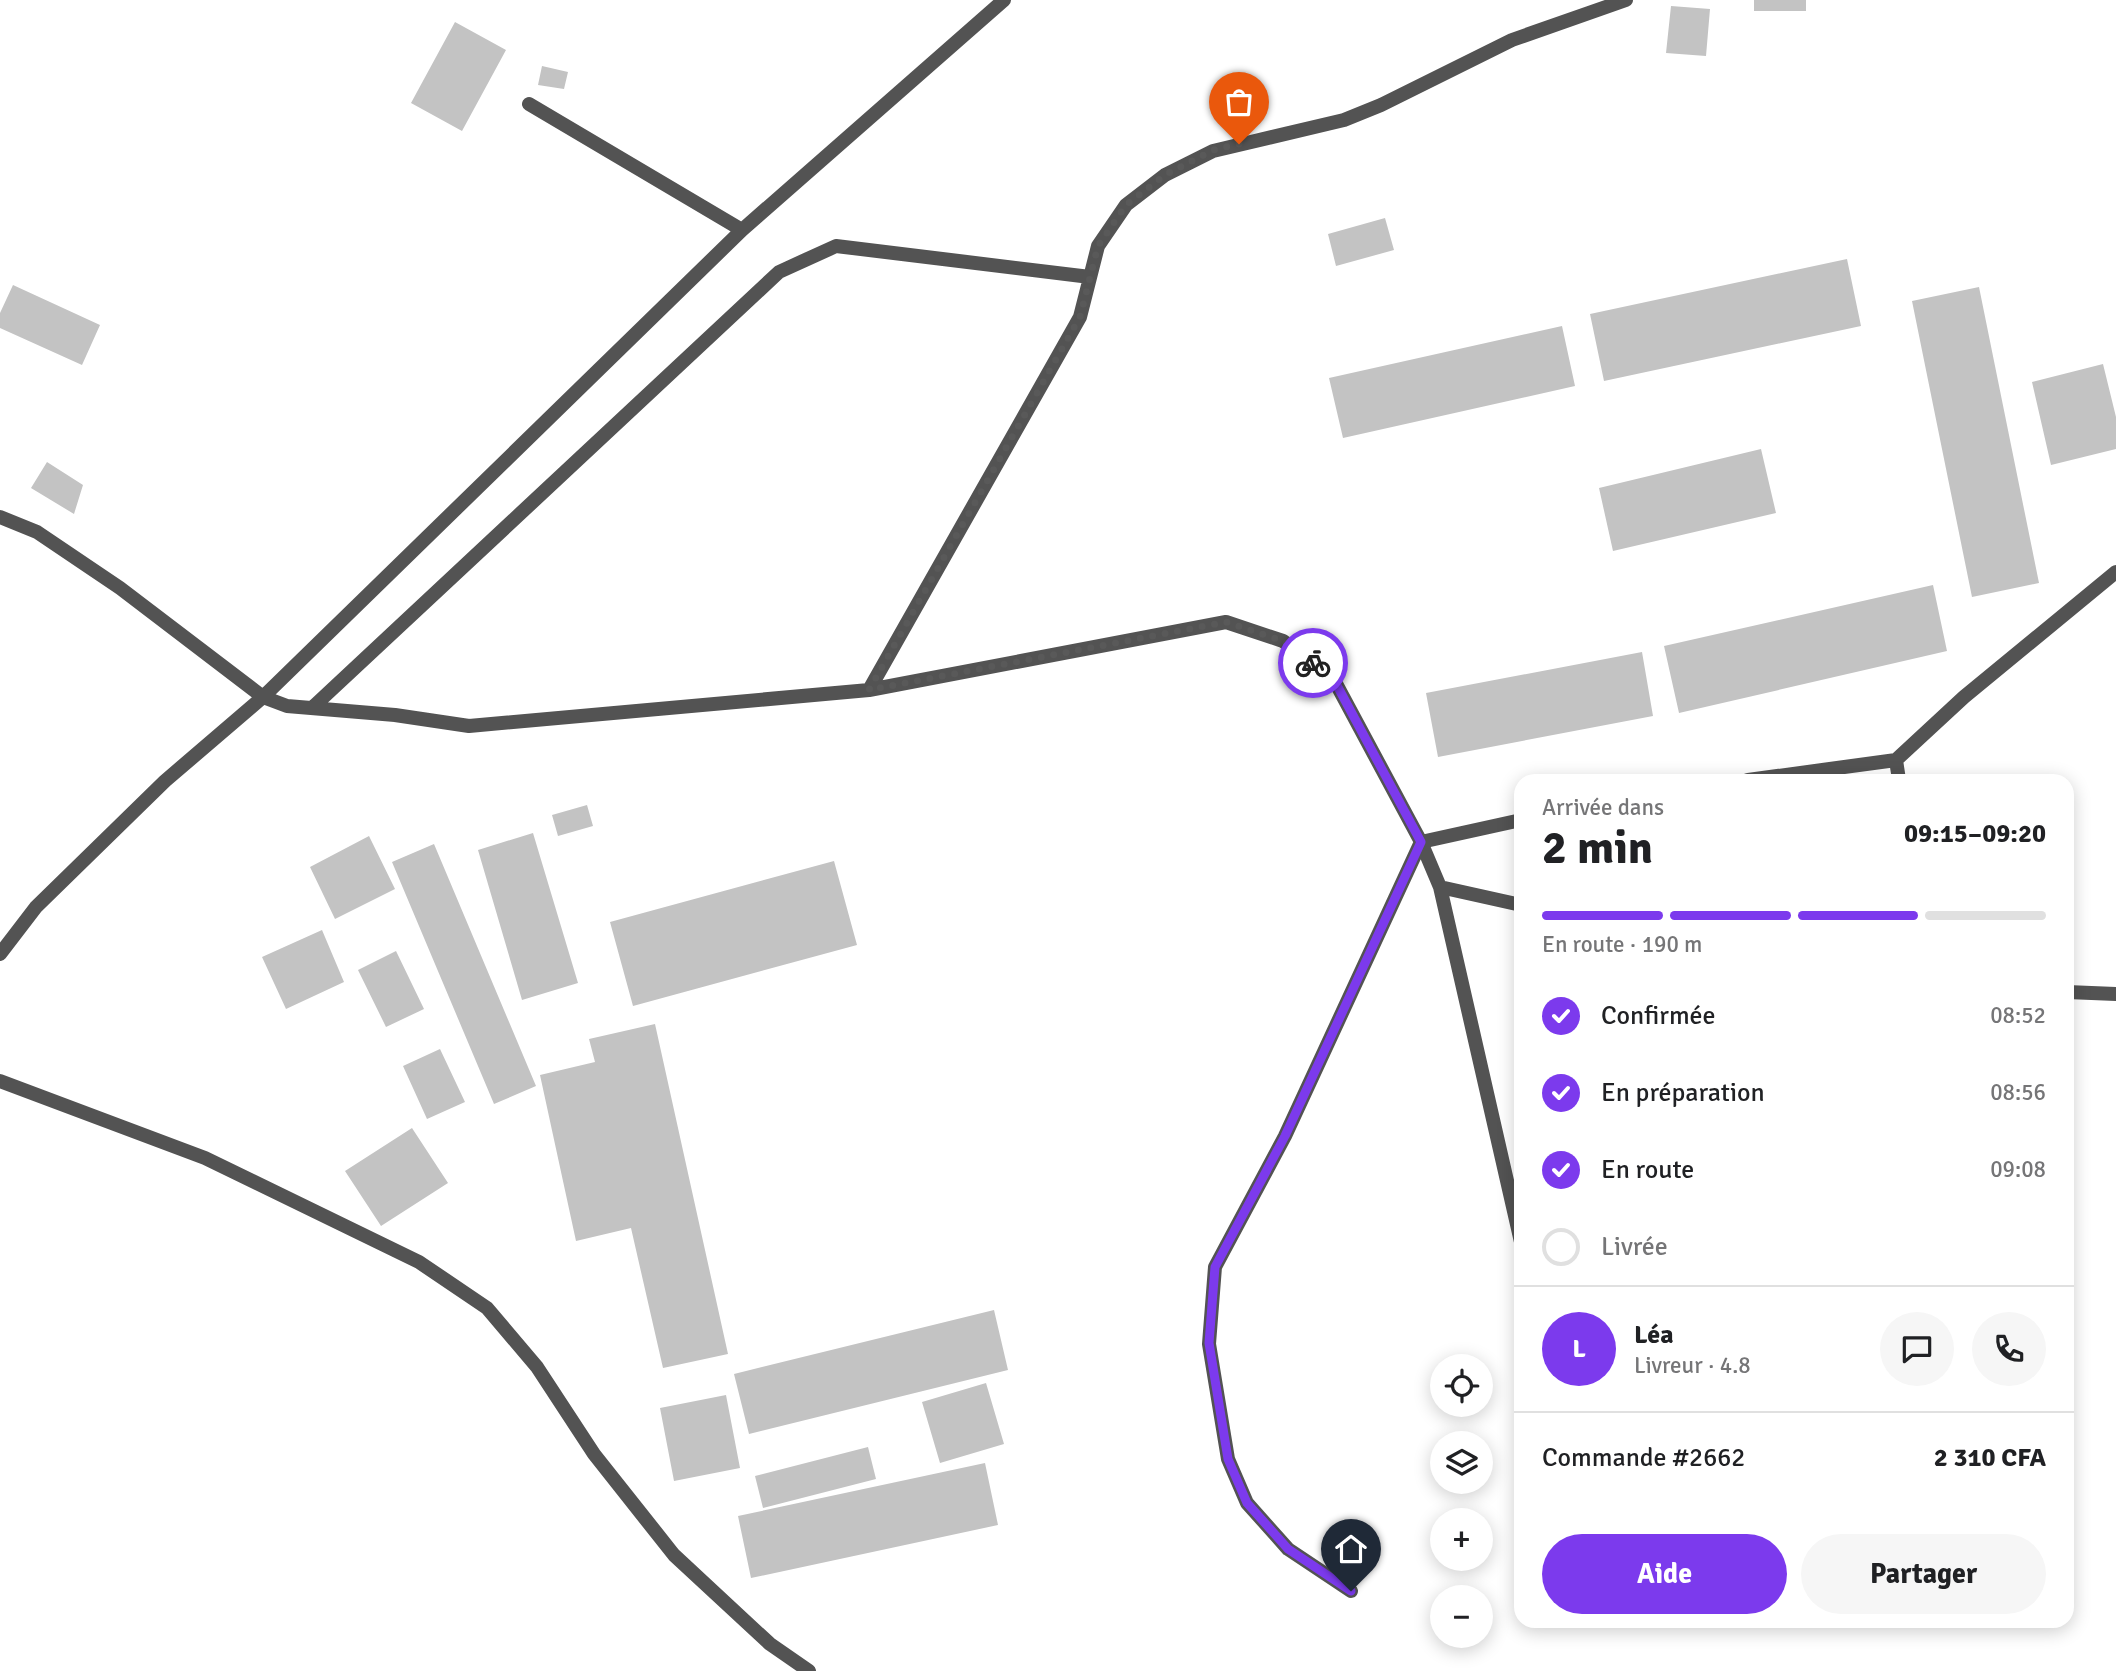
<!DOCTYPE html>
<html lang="fr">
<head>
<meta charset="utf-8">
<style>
  body { margin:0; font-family:Signika,sans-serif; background:#f6f6f6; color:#202124; height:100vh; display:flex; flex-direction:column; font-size:26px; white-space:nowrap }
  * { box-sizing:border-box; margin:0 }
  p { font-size:23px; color:#757577 }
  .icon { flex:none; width:38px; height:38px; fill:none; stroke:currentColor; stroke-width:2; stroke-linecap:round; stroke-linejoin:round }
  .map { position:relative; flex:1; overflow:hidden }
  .sheet { position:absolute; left:1514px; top:774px; width:560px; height:854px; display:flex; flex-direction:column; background:#fff; border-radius:21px; box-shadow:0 4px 18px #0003 }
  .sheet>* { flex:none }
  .tools { position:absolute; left:1430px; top:1354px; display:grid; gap:14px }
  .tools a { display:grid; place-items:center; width:63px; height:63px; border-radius:50%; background:#fff; box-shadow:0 4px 18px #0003; font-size:35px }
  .pin { position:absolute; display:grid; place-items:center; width:60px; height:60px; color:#fff; margin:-72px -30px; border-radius:50% 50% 50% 0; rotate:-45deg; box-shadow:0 0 7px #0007 }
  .pin .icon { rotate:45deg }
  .courier { position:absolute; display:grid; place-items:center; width:70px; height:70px; margin:-35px; border:5px solid #7c3aed; border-radius:50%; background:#fff; color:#222; box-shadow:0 2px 9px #0007 }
  .summary em { font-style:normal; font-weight:700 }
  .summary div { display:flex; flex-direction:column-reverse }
  .summary { display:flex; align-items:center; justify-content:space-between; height:119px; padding:0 28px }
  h1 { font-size:46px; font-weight:700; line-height:52px }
  .bar { display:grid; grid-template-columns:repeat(4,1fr); gap:10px 7px; align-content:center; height:84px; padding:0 28px }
  .bar i { height:9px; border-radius:5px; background:#e0e0e0 }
  .bar .current { background:#7c3aed }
  .bar p { grid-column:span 4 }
  .line { display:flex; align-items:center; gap:18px; padding:0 28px; border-top:2px solid #e0e0e0 }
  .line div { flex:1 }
  .round { display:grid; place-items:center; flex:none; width:74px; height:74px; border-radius:37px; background:#f6f6f6 }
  ol { padding:0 28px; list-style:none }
  li { display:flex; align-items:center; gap:21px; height:77px }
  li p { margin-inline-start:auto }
  li .icon { padding:7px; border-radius:50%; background:#7c3aed; color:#fff; stroke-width:4 }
  li:last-child { color:#757577 }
  li i { width:38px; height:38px; border:4px solid #e0e0e0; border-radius:50% }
  .action { display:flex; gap:14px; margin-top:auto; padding:14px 28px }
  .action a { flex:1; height:80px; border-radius:42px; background:#7c3aed; color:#fff; font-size:28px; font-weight:700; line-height:80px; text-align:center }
  .action a+a { background:#f6f6f6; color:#202124 }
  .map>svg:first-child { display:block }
</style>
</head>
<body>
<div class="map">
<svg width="2116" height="1671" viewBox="0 0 2116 1671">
  <rect width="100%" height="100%" fill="#fff"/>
  <!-- building -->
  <path fill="#c3c3c3" d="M1754,0H1806V11H1754Z
    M1671,6L1710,9L1706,56L1666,53Z
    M455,22L506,50L462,131L411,103Z
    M542,66L568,72L564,89L538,85Z
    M1385,218L1394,250L1336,266L1328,234Z
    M1847,259L1861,326L1604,381L1590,314Z
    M13,285L100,325L82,365L0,328V313Z
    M1979,287L2039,583L1972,597L1912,301Z
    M1562,326L1575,386L1343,438L1329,378Z
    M2103,364L2116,417V449L2051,465L2032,382Z
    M1761,449L1776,513L1613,551L1599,488Z
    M47,462L83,485L74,514L31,488Z
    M1933,585L1947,651L1679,713L1664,646Z
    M1642,652L1653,716L1438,757L1426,693Z
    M587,805L593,826L558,836L552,815Z
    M533,833L578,983L522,1000L478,850Z
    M369,836L395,889L335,919L310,867Z
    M434,844L536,1086L494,1104L392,862Z
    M834,861L857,945L633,1006L610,922Z
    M322,930L344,982L286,1009L262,957Z
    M396,951L424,1009L386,1027L358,970Z
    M655,1024L728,1354L663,1368L631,1228L576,1241L540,1075L595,1062L589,1039Z
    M440,1049L465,1102L427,1119L403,1066Z
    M412,1128L448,1183L381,1226L345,1171Z
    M994,1310L1008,1370L749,1434L734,1374Z
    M986,1383L1004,1444L940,1463L922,1402Z
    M726,1395L740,1468L674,1481L660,1408Z
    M868,1447L876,1479L763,1508L755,1476Z
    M985,1463L998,1525L751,1578L738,1516Z"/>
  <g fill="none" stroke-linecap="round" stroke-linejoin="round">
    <!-- minor -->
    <path stroke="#535353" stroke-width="14" d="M529,104L742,230
      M0,517L37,532L120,588L263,697L287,706L395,715L469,726L869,690L1226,622L1283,641L1333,678L1421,842L1440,887L1521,1242
      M869,690L1080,317L1098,246L1126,205L1165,175L1213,151L1344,120L1381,105L1512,40L1626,0
      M313,707L779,272L836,246L1090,277
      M1748,780L1896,760
      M1899,780L1896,760L1964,697L2116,572
      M1440,887L1521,905
      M0,954L36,907L165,781L263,697L742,230L1004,0
      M2067,992L2116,994
      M0,1081L205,1158L419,1262L487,1308L537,1367L594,1454L674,1555L770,1644L809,1671
      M1351,1591L1288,1549L1247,1503L1228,1459L1209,1344L1215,1267L1285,1136L1421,842L1521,820"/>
  </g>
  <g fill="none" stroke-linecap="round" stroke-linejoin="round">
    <!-- done -->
    <path stroke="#595959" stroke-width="7" stroke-dasharray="0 12.6" d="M1239,144L1213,150L1165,175L1126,205L1098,246L1080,317L869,690L1226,622L1283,641L1313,663"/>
    <!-- route -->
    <path stroke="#7c3aed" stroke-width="9" d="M1313,663L1333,678L1421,842L1285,1136L1215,1267L1209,1343L1228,1459L1247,1503L1288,1549L1351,1591"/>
  </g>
</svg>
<div class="tools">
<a><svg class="icon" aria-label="locate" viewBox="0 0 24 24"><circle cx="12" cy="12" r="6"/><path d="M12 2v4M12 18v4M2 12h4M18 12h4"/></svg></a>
<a><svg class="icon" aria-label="layers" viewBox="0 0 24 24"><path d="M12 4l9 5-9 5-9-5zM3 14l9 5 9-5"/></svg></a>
<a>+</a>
<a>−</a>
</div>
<div class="pin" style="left:1239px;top:144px;background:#ea580c"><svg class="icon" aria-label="bag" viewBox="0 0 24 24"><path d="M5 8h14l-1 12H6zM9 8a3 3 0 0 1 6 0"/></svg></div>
<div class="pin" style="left:1351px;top:1591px;background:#1f2937"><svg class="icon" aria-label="home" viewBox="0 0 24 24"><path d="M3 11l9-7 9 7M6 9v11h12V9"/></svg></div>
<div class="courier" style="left:1313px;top:663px"><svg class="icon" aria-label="bike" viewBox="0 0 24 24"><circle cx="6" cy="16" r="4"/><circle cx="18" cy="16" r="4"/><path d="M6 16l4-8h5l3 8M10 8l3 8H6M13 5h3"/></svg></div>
<section class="sheet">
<div class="summary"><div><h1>2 min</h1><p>Arrivée dans</p></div><em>09:15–09:20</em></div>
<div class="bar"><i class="current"></i><i class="current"></i><i class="current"></i><i></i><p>En route · 190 m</p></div>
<ol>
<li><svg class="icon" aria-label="check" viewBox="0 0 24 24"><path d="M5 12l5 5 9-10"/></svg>Confirmée<p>08:52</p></li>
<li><svg class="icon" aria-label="check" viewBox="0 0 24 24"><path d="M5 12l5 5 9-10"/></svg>En préparation<p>08:56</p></li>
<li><svg class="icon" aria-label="check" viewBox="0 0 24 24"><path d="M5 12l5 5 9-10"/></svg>En route<p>09:08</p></li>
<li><i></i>Livrée</li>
</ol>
<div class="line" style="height:126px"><b class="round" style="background:#7c3aed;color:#fff">L</b><div><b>Léa</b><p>Livreur · 4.8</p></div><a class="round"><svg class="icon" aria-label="chat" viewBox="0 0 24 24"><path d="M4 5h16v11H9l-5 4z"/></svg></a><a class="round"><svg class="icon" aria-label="phone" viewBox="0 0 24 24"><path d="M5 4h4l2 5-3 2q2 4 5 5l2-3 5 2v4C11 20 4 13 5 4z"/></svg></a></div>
<div class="line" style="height:91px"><div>Commande #2662</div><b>2 310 CFA</b></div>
<div class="action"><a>Aide</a><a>Partager</a></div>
</section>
</div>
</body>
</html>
